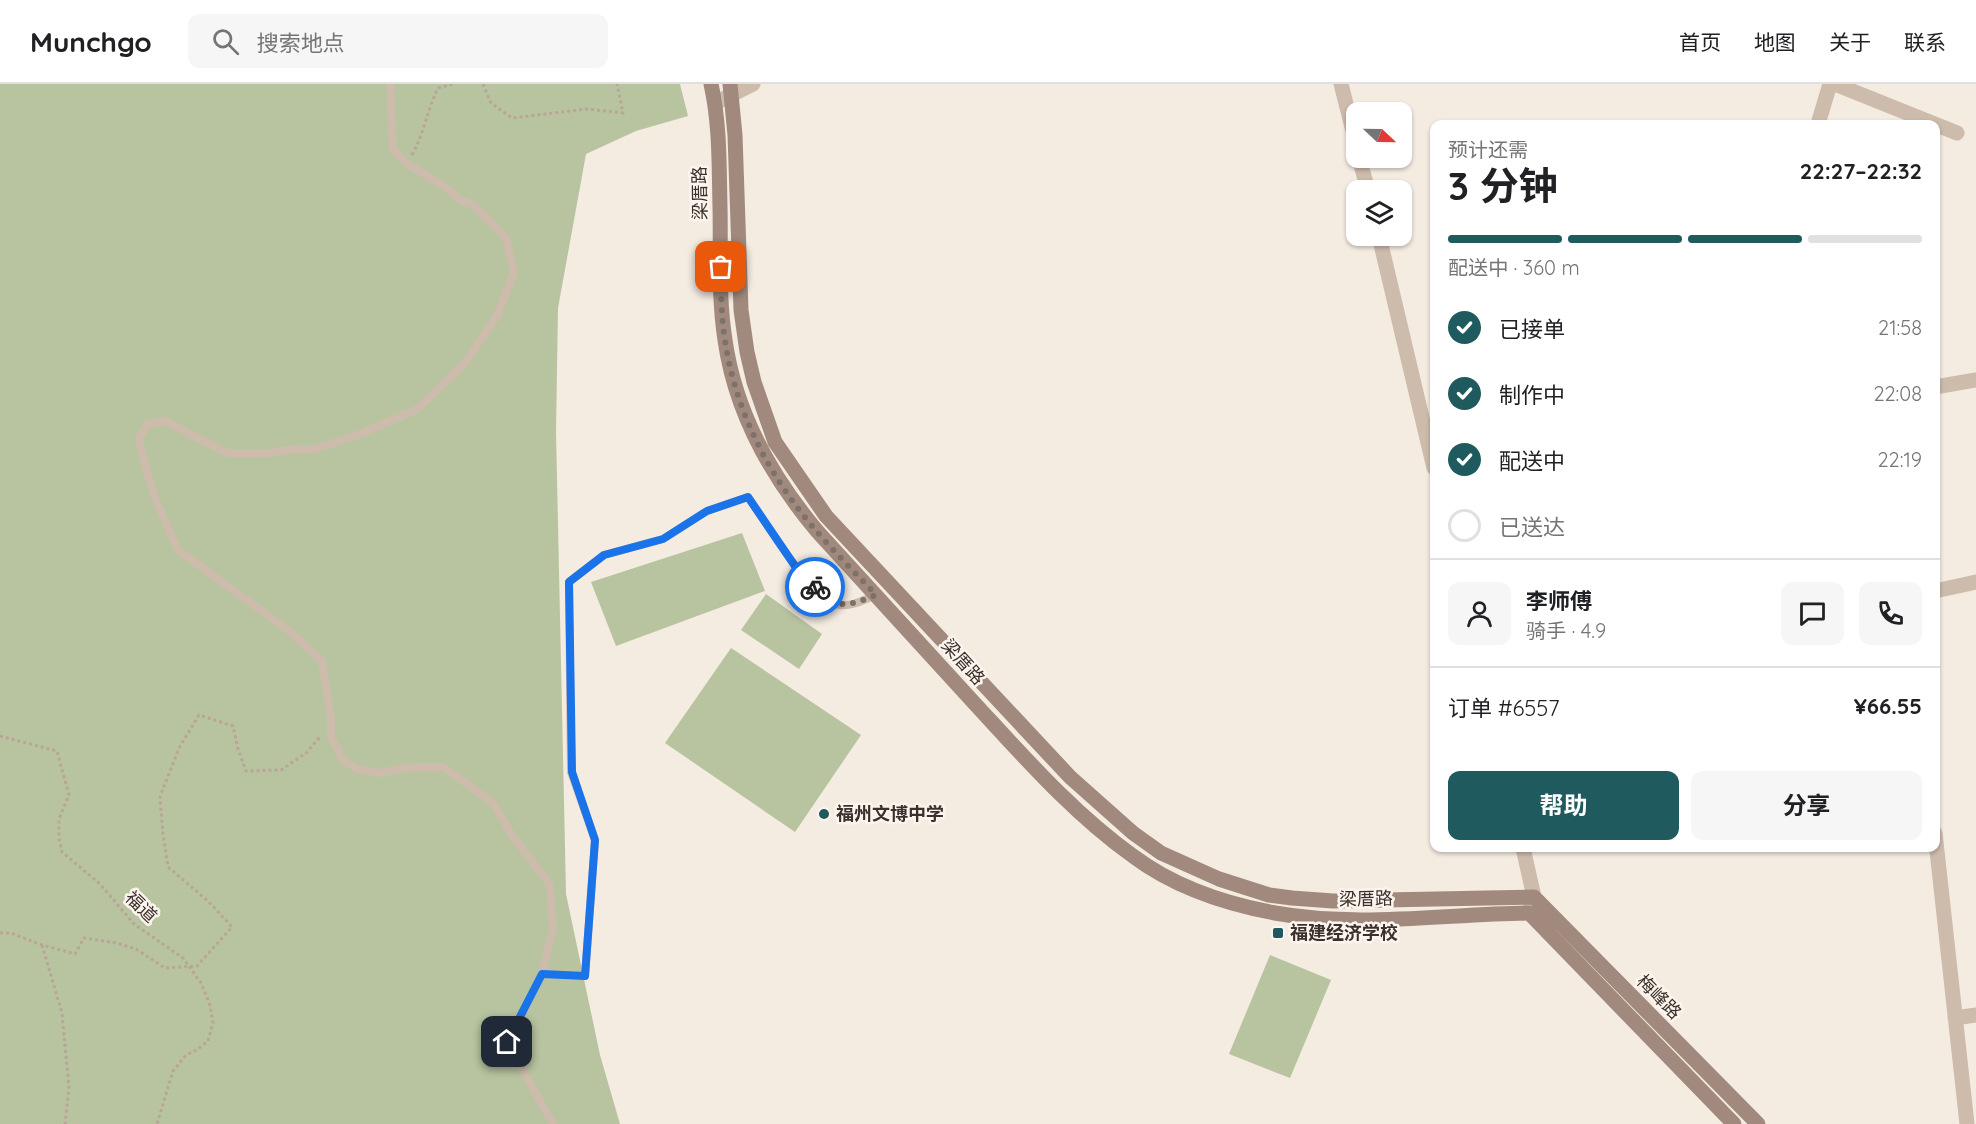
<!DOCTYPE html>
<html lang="zh">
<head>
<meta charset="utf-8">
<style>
  body { margin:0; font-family:Quicksand,"Noto Sans SC",sans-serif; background:#f6f6f6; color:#202124; height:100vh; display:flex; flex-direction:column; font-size:22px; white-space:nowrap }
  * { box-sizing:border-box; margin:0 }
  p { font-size:20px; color:#757577 }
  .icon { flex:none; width:33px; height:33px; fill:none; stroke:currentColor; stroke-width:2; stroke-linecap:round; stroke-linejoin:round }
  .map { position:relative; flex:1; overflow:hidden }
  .drawer { position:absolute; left:1430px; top:36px; width:510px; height:732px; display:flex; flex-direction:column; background:#fff; border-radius:12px; box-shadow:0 2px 4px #0004 }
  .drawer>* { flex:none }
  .needle { width:39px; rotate:112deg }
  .buttons { position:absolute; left:1346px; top:18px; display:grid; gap:12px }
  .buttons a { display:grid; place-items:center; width:66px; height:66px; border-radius:12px; background:#fff; box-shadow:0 2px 4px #0004; font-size:30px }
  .pin { position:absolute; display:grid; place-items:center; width:51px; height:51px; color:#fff; margin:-26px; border-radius:12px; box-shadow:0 3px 9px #0006 }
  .courier { position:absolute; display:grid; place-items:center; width:60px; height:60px; margin:-30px; border:4px solid #1a73e8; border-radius:50%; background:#fff; color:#222; box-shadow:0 2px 8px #0007 }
  .summary em { font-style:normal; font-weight:700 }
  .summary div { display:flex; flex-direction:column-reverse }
  .summary { display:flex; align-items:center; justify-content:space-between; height:102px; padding:0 18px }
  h1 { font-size:39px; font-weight:700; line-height:45px }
  .bar { display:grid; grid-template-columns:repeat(4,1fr); gap:9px 6px; align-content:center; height:72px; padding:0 18px }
  .bar i { height:8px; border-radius:4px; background:#e0e0e0 }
  .bar .on { background:#1f5a5e }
  .bar p { grid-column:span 4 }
  .line { display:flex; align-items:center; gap:15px; padding:0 18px; border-top:2px solid #e0e0e0 }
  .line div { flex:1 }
  .round { display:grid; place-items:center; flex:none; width:63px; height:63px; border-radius:12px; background:#f6f6f6 }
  ol { padding:0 18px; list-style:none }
  li { display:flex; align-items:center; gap:18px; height:66px }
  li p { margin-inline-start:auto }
  li .icon { padding:6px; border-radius:50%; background:#1f5a5e; color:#fff; stroke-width:4 }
  li:last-child { color:#757577 }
  li i { width:33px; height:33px; border:3px solid #e0e0e0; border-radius:50% }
  .primary-button { display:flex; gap:12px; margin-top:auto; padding:12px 18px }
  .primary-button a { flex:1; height:69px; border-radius:12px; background:#1f5a5e; color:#fff; font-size:24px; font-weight:700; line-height:69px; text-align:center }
  .primary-button a+a { background:#f6f6f6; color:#202124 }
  header { display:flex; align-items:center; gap:36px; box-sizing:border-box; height:84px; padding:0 30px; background:#fff; border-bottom:2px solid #e0e0e0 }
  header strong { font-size:28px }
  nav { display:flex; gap:33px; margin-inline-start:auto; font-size:21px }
  .search { width:420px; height:54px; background:#f6f6f6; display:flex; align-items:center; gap:15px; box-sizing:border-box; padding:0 21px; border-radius:12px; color:#757577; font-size:22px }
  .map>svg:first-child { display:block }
</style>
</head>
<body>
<header>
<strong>Munchgo</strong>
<div class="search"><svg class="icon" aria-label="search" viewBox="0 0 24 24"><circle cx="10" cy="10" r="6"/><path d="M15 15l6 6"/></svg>搜索地点</div>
<nav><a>首页</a><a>地图</a><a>关于</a><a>联系</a></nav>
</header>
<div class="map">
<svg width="1976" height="1040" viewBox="0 0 1976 1040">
  <rect width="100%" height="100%" fill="#f4ebe1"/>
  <!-- green -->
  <path fill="#b8c4a0" d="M0,0H680L688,32L636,47L586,70L558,224L556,348L566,810L600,971L620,1040H0Z
    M742,449L765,507L616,562L591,498Z
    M766,510L822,550L799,585L741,546Z
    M731,564L861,651L795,748L665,659Z
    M1270,871L1331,896L1290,994L1229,970Z"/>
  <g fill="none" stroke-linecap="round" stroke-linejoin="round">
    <!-- path -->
    <path stroke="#b9a596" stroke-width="3" stroke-dasharray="3 3" stroke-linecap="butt" d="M483,0L491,19L512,34L587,25L623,29L617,0
      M412,71C424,50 427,26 438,4L453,0
      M0,849H11L42,861L75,870L84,854L117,859L136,865L165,884L197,882L232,843L209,818L168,783L163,750L160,713L179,664L199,631L233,642L238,665L246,687L281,686L306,669L320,653
      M42,861L62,929L69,1004L65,1040"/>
    <!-- service -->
    <path stroke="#cdbbac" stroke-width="8" d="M390,0L393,65L407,80L441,100L459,115L475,122L506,154L514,189L497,232L465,279L416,326L360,350L315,365H293L270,369H227L165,337L148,340L139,354L141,366L155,414L178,466L288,546L322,577L331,634V652L342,675L357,685L379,689L410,683H443L493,719L512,751L550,801L553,845L542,890
      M553,1040L507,958L542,890L585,892L595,756L571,688L569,498L604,471L663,455L707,427L748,413C766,438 811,516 840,521C852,523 865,515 876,511"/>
    <!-- minor -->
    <path stroke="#cdbbac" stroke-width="15" d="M1835,0L1957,49
      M1818,40L1830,0
      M1935,303L1976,296
      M1935,507L1976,498
      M1935,749L1967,1040
      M1955,934L1976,931"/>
    <!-- tertiary -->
    <path stroke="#cdbbac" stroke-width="15" d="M1341,0L1356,59
      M715,19L753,0
      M1359,74L1368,106
      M1379,152L1434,384
      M1523,764L1534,813L1529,829"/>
    <!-- secondary -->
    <path stroke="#a18a7d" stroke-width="15" d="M711,0C720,40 719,82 720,123C721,167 718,212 725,256C735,327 771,392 817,447C870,505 923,563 976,621C1025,674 1074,730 1133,772C1173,802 1226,820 1275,829C1357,844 1446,830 1529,829L1734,1040
      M730,0L735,51L741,226L747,268L754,298L775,358L826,432L1070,693L1133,749L1161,769L1219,795L1269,811L1292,814L1333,817L1534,813L1758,1040"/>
    <!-- path-bridge -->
    <path stroke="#b9a596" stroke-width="3" stroke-dasharray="3 3" stroke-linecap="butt" d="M0,652L57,667L69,711L59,735V754L62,768L100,800L134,840L183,874L201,899L210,921L213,939L208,957L197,966L186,971L173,987L157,1040"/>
  </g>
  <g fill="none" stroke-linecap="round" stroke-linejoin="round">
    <!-- done -->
    <path stroke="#7c716b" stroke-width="6" stroke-dasharray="0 10.8" d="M721,183C721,207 721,232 725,256C733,314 759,372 794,419C818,452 848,481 876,511C848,522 837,527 815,503"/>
    <!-- route -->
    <path stroke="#1a73e8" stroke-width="8" d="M507,958L542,890L585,892L595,756L572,688L569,498L604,471L663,455L707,427L748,413L797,485L815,503"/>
  </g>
  <!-- markers -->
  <g fill="#1f5a5e" stroke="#fbf5ee" stroke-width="2">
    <circle cx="824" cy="730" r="6"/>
    <rect x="1272" y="843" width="12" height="12" rx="3"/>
  </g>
  <g text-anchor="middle" stroke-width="5" stroke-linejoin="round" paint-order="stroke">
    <!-- street labels -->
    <g font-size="18" fill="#3b302b" stroke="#fbf5ee">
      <text transform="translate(700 109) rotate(-91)" y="6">梁厝路</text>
      <text transform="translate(963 578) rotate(48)" y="6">梁厝路</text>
      <text transform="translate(1366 815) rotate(-1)" y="6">梁厝路</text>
      <text transform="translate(141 823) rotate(44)" y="6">福道</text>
      <text transform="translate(1659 913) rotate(45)" y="6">梅峰路</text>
    </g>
    <!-- poi labels -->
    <g font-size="18" font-weight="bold" fill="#3b302b" stroke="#fbf5ee" text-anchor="start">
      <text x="836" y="736">福州文博中学</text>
      <text x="1290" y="855">福建经济学校</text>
    </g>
  </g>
</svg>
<div class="buttons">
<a><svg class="needle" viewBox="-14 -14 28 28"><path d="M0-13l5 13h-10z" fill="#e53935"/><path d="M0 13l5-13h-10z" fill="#757577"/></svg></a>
<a><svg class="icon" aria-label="layers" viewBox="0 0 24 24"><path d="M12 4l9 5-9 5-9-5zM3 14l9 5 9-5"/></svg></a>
</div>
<div class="pin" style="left:721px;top:183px;background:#ea580c"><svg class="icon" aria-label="bag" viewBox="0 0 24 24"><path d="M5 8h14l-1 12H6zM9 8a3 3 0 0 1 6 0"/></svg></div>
<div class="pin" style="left:507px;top:958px;background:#1f2937"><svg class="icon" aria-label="home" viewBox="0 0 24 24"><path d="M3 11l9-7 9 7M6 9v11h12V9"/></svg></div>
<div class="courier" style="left:815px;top:503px"><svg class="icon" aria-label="bike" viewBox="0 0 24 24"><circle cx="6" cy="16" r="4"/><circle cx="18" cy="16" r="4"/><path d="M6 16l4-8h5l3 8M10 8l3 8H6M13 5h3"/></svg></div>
<section class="drawer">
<div class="summary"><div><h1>3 分钟</h1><p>预计还需</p></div><em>22:27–22:32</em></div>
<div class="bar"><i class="on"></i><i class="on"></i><i class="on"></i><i></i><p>配送中 · 360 m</p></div>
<ol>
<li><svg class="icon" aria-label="check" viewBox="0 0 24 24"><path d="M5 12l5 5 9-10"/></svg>已接单<p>21:58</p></li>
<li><svg class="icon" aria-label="check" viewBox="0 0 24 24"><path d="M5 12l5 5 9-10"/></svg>制作中<p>22:08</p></li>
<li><svg class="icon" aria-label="check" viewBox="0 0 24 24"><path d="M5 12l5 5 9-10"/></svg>配送中<p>22:19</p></li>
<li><i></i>已送达</li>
</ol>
<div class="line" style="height:108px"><a class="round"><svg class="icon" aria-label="person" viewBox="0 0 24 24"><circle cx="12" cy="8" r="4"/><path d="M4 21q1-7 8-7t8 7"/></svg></a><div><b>李师傅</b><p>骑手 · 4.9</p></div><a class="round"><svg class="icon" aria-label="chat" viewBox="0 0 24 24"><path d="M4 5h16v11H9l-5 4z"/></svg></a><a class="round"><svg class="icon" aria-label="phone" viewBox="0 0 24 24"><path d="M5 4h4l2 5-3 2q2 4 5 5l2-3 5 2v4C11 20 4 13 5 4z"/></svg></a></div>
<div class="line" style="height:78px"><div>订单 #6557</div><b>¥66.55</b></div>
<div class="primary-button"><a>帮助</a><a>分享</a></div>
</section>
</div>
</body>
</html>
